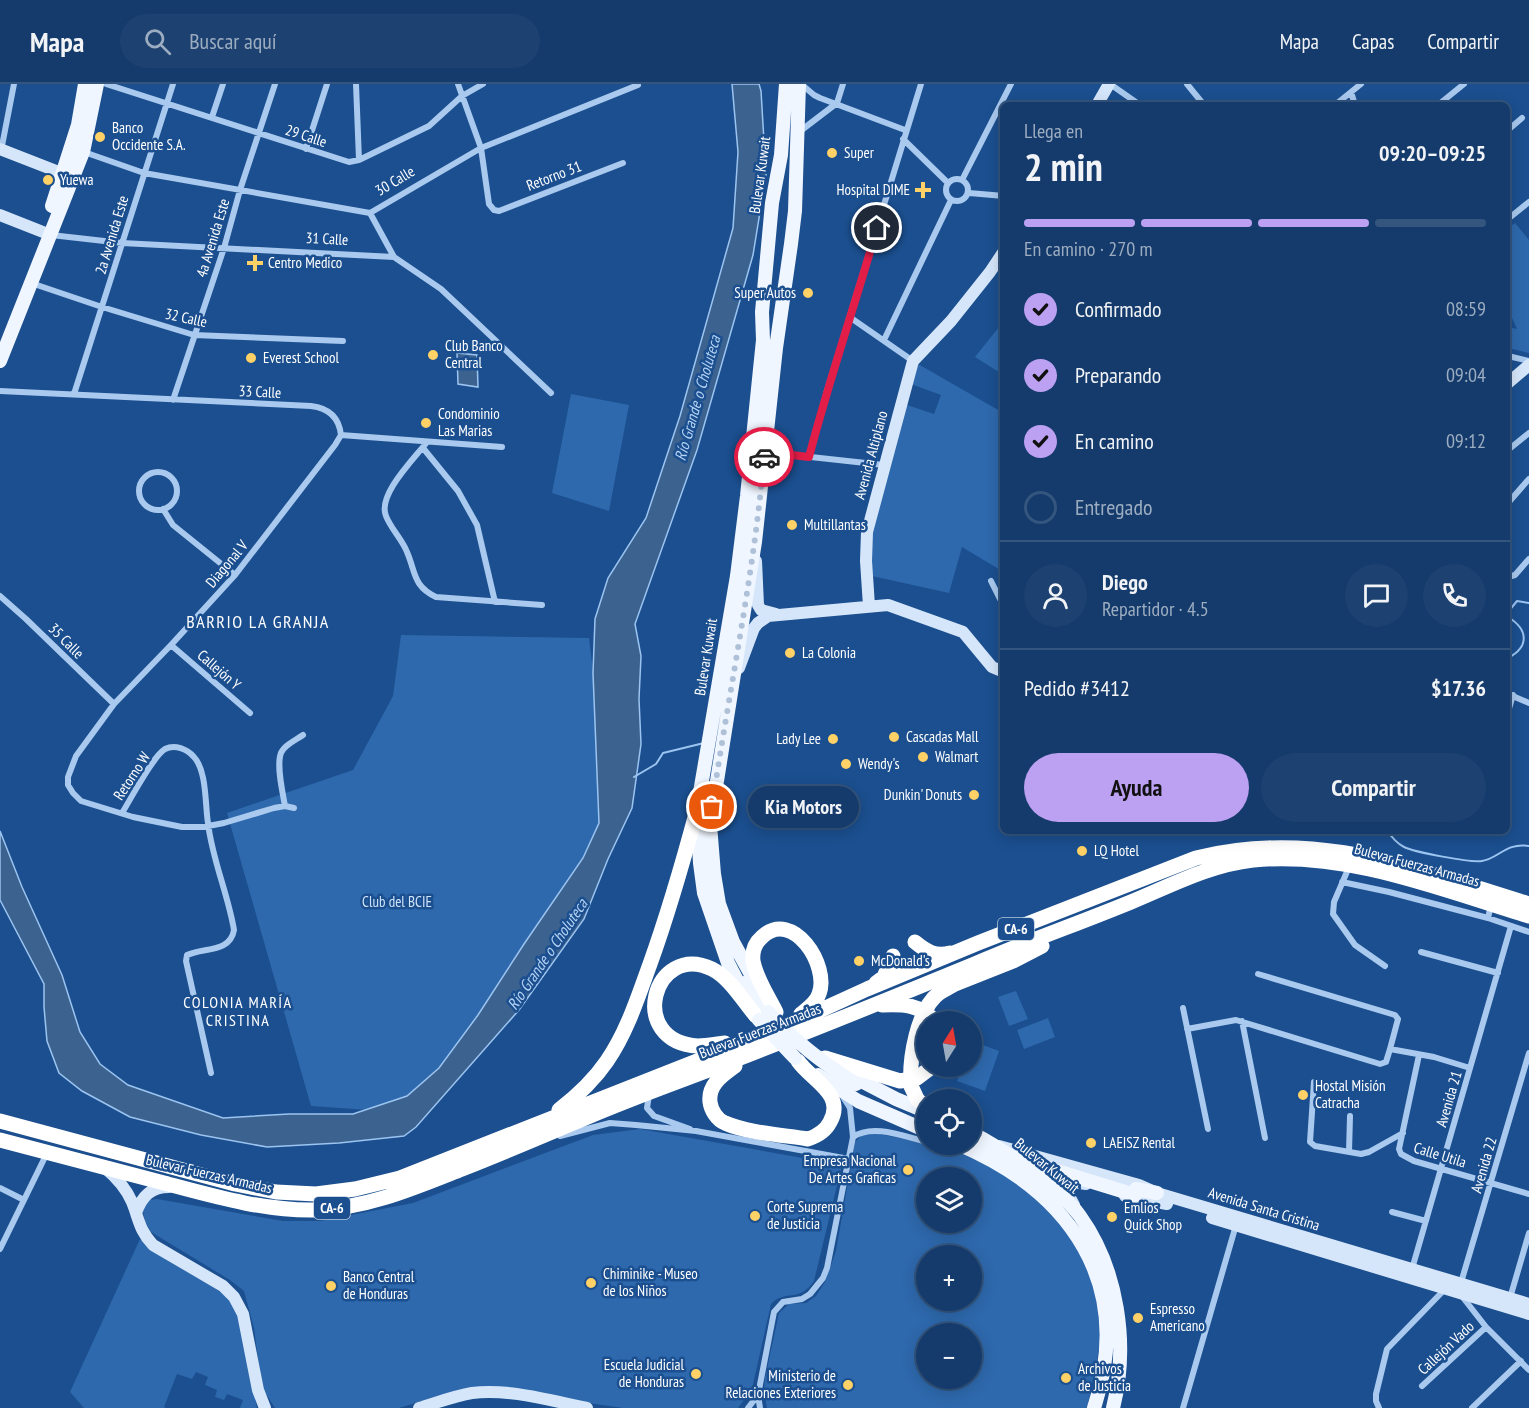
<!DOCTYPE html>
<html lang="es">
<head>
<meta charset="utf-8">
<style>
  body { margin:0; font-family:"PT Sans Narrow",sans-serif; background:#1d4271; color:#f1f3f6; height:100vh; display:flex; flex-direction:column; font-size:22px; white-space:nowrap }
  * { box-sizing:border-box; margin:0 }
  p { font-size:20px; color:#9dadc1 }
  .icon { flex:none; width:33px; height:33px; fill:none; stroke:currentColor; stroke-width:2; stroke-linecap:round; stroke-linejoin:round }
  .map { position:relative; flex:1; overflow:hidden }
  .sheet { position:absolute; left:1000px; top:18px; width:510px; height:732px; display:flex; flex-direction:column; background:#143b6b; border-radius:9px; box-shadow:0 3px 15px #0003,0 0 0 2px #33557e }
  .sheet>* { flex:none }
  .needle { width:39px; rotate:11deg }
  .controls { position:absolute; left:916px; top:927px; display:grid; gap:12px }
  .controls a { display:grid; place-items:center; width:66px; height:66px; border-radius:50%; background:#143b6b; box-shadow:0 3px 15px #0003,0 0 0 2px #33557e; font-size:30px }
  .pin { position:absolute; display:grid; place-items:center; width:51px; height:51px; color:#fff; margin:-26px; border:3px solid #fff; border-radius:50%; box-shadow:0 2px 6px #0007 }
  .courier { position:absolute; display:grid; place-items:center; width:60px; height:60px; margin:-30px; border:4px solid #e11d48; border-radius:50%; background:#fff; color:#222; box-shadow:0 2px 8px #0007 }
  .bubble { position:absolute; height:42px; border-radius:21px; background:#143b6b; box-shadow:0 3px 15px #0003,0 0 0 2px #33557e; font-size:20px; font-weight:700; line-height:42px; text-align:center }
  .overview em { font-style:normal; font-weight:700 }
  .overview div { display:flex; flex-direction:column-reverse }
  .overview { display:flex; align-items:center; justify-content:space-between; height:102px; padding:0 24px }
  h1 { font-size:39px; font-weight:700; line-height:45px }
  .bar { display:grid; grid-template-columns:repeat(4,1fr); gap:9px 6px; align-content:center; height:72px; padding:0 24px }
  .bar i { height:8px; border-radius:4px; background:#33557e }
  .bar .selected { background:#bca0f2 }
  .bar p { grid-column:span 4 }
  .line { display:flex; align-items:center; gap:15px; padding:0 24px; border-top:2px solid #33557e }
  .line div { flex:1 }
  .round { display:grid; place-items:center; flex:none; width:63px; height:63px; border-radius:32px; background:#1d4271 }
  ol { padding:0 24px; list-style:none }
  li { display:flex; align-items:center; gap:18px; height:66px }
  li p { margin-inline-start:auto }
  li .icon { padding:6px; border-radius:50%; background:#bca0f2; color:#111; stroke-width:4 }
  li:last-child { color:#9dadc1 }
  li i { width:33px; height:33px; border:3px solid #33557e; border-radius:50% }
  .action { display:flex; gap:12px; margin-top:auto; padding:12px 24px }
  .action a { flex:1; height:69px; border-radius:36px; background:#bca0f2; color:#111; font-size:24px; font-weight:700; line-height:69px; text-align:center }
  .action a+a { background:#1d4271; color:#f1f3f6 }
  header { display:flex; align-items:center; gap:36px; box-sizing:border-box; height:84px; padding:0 30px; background:#143b6b; border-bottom:2px solid #33557e }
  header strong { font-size:28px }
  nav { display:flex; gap:33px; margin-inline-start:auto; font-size:21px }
  .search { width:420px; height:54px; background:#1d4271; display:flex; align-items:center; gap:15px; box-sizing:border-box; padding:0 21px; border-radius:33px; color:#9dadc1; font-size:22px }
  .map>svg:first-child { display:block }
</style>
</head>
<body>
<header>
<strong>Mapa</strong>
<div class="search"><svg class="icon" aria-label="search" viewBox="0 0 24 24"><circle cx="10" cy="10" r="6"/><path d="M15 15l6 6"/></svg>Buscar aquí</div>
<nav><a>Mapa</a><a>Capas</a><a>Compartir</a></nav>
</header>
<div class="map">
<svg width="1529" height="1324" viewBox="0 0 1529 1324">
  <rect width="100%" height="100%" fill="#1b4f8f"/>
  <!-- green -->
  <path fill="#2e69ad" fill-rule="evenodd" d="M1515,139L1529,156V269L1508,264V243L1517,245L1508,225V144Z
    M1003,238L1004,288L1002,290L975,273Z
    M918,280L1000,327L1003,321V491L997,484L962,463L949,509L872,492L869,455L904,320L934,330L941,311L911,300Z
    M571,310L629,321L609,427L552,409Z
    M401,551L589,554L604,679V725L584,800L442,991L383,1027L311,1022L227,729L353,686L393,612Z
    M1016,907L1028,935L1009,942L998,913Z
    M1048,934L1055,953L1024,965L1017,946Z
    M972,957L999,967L985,1007L957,997L963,983L972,982Z
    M640,1045L842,1081L814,1197C798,1220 787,1204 771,1220L752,1305L738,1324H623L479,1303L461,1305L399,1324H275L262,1304L254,1244L244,1207L230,1196L151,1148L145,1138L143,1127L149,1116L157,1115L283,1137H320L413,1119L593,1051Z
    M870,1048L976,1070L1026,1102L1071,1151L1094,1202L1098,1220L1100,1254L1098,1272L1087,1324H767L764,1308L765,1294L779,1229L789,1220L806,1219L816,1212L825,1198L836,1167L855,1058L862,1051ZM927,1094H972V1138H927ZM927,1172H972V1216H927ZM927,1250H972V1294H927Z
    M140,1155C156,1166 171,1177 187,1187C207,1200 227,1207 238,1229L257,1324H240L243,1316L227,1310L224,1316L215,1313L217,1306L205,1301L208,1293L196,1288L192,1295L177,1290L164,1323L166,1324H84L70,1308Z"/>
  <!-- water -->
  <path fill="#3c6290" stroke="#9cc4f0" stroke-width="1.5" d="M732,0H759L761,7L766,91L753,171L697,366L635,540L641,572L639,615L641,660L632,724L608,775L584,835L519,926L416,1043L404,1052L339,1059L267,1063L201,1051L130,1033L82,1007L59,989L47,957L44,923V900L0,816V747L22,803L62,891L80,948L100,980L128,1001L223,1034L289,1030H353L407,1012L439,984L478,931L524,860L583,774L599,739L593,589L595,535L608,494L646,434L680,332L733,144L738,68Z
    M457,269L477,271L478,303L458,300Z"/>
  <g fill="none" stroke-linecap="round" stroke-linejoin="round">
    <!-- stream -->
    <path stroke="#9cc4f0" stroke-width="2" d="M1508,528L1517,517L1529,519
      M1508,533C1529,546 1529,563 1508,574
      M634,693L656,680L663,669L704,659
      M1388,747C1391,753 1398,760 1404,763C1414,768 1471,779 1482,777C1498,775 1506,758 1529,762"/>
    <!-- street -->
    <path stroke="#a9c9ee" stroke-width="6" d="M106,0L349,78L359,76L429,42L462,12L483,0
      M356,0L359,76
      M458,0L481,64L489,120L494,126L499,127L623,79
      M801,0L814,11L820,14L905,46
      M1110,0L1140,21
      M1187,0L1204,21
      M1351,8L1355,21
      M837,19L843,0
      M1335,21L1361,0
      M1438,21L1464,0
      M212,33L223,0
      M1508,46L1522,34
      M799,48L837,19
      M903,55L948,99
      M306,65L327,0
      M1,67L14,0
      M84,68L144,89L370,129L481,64L638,1
      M946 106a11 11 0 1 1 22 0a11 11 0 1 1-22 0Z
      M962,96L1011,0
      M969,109L1004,112
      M370,129L394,173
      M1508,135L1529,118
      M51,151L122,159L394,173L441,205L551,309
      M31,199L102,223L194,251L343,257
      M851,234L913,277
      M884,256L951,116
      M1508,272L1529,277
      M0,307L311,322C328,324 339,333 341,351L502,363
      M74,310L173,0
      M173,316L224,164L240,106L275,0
      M427,358C414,375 377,411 386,432C391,445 402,455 407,468C416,489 413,502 436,513L542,521
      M423,364L458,407L477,441L495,518
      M1508,366L1529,349
      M765,368L884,381
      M809,373L826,310L921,0
      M139 407a19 19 0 1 1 38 0a19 19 0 1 1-38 0Z
      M1508,419L1529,395
      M163,425L173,441L235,491
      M1508,493L1515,491L1529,475
      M991,497L1004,523
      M0,512L26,535L114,620
      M171,561L250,629
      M1508,610L1529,619
      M1508,628L1513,611
      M1508,705V717
      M285,722C283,710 276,681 281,669C284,661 296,656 303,651
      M294,724L285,722L274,724L224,739L203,743H182L133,733L81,717L73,709L68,701V693L76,672L114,620L171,561L235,491L335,361L341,351
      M122,729C131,715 152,673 165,665C175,660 187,665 194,673C207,687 205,721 208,739C212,775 228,810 234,846C230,869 204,863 187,871L186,877L211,989
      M1349,783L1334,818L1333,830L1355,861L1385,882
      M1342,798L1389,808L1488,834
      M1491,821L1488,834L1529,848
      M1421,868L1498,889
      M1258,890L1395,931L1398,935L1390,965
      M1183,924L1208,1045
      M1242,937L1265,1054
      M1187,945L1236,936L1380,980L1386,978L1390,965L1434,973L1470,984
      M1419,971L1399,1065L1401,1070L1414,1077L1529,1110
      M1314,998L1310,1058L1315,1062L1361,1070L1369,1068L1403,1049
      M649,1011L647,1024L654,1032L690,1045
      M560,1052L610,1039L636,1041L696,1047L849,1075
      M853,1053C873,1039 905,1053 927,1058
      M939,1060L959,1065
      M1349,1068L1350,1032
      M0,1104L24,1116
      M1392,1128L1426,1137
      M0,1165L47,1069
      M1412,1185L1511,842
      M1460,1202L1529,969
      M1461,1211L1486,1243L1529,1286
      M1510,1214L1529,1149
      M1422,1302L1486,1243
      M748,1324L758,1311
      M760,1324L758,1311L774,1228L783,1218L802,1215L810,1210L823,1194L827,1184L853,1053L850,1024L843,1013
      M1183,1324L1236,1141
      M1379,1324L1376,1317V1310L1387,1265L1446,1204
      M1472,1324L1521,1277"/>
    <!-- secondary -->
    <path stroke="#d6e6fa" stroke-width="12" d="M1097,21L1109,0
      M0,65L64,90
      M0,131L43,148
      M1508,299L1529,281
      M756,477L758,521L761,526L776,530
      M869,522L866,477L867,448L913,277L951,237L990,188L1004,167
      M739,584L754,544L758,539L768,532L888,521L963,548L992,583L1004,588
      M999,1062L1139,1101L1157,1109L1529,1220
      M105,1084C117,1094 126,1104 132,1118C139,1135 139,1146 153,1161L223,1202L234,1213L243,1230L258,1306L265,1324
      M1125,1112L1167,1120
      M1074,1121L1066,1106V1102L1073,1098L1086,1100
      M136,1129C142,1112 151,1103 169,1103
      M1212,1134L1529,1230
      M419,1324C436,1319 454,1312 472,1309C508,1304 552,1317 587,1324"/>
    <!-- primary -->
    <path stroke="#f0f6ff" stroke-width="14" d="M52,122L78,41L85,0
      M0,277L83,68L97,0
      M747,898L768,928
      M758,903L733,858L719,820L714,790L710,741L755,458L776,264L791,160L795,127L799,0
      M744,910L728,879L704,809L700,779L697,726L737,492L747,412L763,256L762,228L772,119L781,71L786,0
      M848,990L896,1015L927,1028
      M818,991L858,1017L927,1047
      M972,1049C1004,1066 1059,1103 1080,1132C1118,1185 1129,1261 1113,1324
      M958,1060C1071,1108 1135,1200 1094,1324
      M1136,1105L1157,1109"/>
    <!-- highway -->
    <path stroke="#fff" stroke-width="15" d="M915,858C926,867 935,873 950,869
      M876,899L884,893L893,872
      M939,909L955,900L1013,877L1042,862
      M882,921C902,920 921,920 935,938
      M776,928C768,912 756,894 753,877C752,868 755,859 762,853C793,824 830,882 819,910C816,919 808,924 801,930
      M725,959C716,960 707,962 698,962C626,958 653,857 712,885C730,894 743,917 756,932
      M825,974L900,997L917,994L933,982
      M735,982C723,991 708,1000 710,1018C711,1026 717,1036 725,1039C748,1049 783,1051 808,1055C817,1052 825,1048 830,1038C846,1010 811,996 798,977
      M911,1002L917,1015L927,1025
      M559,1026C577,1012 594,996 607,977C627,948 638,913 650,880C668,830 683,778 697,726
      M0,1037L235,1100L276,1108L316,1110L355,1105L400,1094L786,942L867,905L978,859L1196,774C1318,744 1414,785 1529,820
      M0,1056C55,1070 109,1085 164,1099C213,1112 264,1127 315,1126C368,1124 414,1104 462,1085C508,1067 552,1048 597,1029C652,1006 708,987 763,965C846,933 928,899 1011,865C1051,849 1092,834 1131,818C1172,801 1209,781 1253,776C1348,767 1440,805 1529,832"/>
    <!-- primary-bridge -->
    <path stroke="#f0f6ff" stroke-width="14" d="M768,928C797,959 820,977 856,1000
      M759,936L795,974
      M969,1060L1135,1111"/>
    <!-- highway-bridge -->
    <path stroke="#fff" stroke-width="15" d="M911,1002C909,975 917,926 939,909"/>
  </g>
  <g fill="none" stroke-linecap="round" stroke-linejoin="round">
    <!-- done -->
    <path stroke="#afc1d8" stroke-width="6" stroke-dasharray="0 10.8" d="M712,723C729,606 754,491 764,373"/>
    <!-- route -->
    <path stroke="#e11d48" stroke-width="8" d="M764,373L765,368L809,373C829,296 855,221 877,144"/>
  </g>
  <!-- markers -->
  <g fill="#ffd166" stroke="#1b4f8f" stroke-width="2">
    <circle cx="100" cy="53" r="6"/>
    <circle cx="832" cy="69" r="6"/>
    <circle cx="48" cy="96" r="6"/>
    <path d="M920 97h6v6h6v6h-6v6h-6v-6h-6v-6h6z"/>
    <path d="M252 170h6v6h6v6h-6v6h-6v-6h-6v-6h6z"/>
    <circle cx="808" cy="209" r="6"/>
    <circle cx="433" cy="271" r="6"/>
    <circle cx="251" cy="274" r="6"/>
    <circle cx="426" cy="339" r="6"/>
    <circle cx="792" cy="441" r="6"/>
    <circle cx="790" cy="569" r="6"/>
    <circle cx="894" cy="653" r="6"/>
    <circle cx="833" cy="655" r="6"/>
    <circle cx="923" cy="673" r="6"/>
    <circle cx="846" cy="680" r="6"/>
    <circle cx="974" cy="711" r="6"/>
    <circle cx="1082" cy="767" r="6"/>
    <circle cx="859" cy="877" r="6"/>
    <circle cx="1303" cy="1011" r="6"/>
    <circle cx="1091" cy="1059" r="6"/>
    <circle cx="908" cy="1086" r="6"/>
    <circle cx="755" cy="1132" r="6"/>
    <circle cx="1112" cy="1133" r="6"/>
    <circle cx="591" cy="1199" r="6"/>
    <circle cx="331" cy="1202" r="6"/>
    <circle cx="1138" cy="1234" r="6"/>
    <circle cx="696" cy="1290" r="6"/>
    <circle cx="1066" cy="1294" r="6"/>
    <circle cx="848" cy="1301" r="6"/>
  </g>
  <g text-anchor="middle" stroke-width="5" stroke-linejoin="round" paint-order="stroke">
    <!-- shield labels -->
    <g fill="#1b4f8f" stroke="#bbcadd" stroke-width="1.5">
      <rect x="998" y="834" width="36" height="22" rx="4.5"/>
      <rect x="314" y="1113" width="36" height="22" rx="4.5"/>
    </g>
    <g font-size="14" font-weight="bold" fill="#fff">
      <text x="1016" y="850">CA-6</text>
      <text x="332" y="1129">CA-6</text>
    </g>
    <!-- poi labels -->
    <g font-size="15" fill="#fff" stroke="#1b4f8f" text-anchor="start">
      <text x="112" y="49">Banco<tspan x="112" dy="17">Occidente S.A.</tspan></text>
      <text x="844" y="74">Super</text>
      <text x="60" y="101">Yuewa</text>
      <text x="910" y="111" text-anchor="end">Hospital DIME</text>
      <text x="268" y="184">Centro Medico</text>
      <text x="796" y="214" text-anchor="end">Super Autos</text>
      <text x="445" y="267">Club Banco<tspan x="445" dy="17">Central</tspan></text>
      <text x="263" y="279">Everest School</text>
      <text x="438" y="335">Condominio<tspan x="438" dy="17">Las Marias</tspan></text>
      <text x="804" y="446">Multillantas</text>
      <text x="802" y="574">La Colonia</text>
      <text x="906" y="658">Cascadas Mall</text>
      <text x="821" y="660" text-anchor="end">Lady Lee</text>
      <text x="935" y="678">Walmart</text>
      <text x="858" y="685">Wendy's</text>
      <text x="962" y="716" text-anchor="end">Dunkin' Donuts</text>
      <text x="1094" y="772">LQ Hotel</text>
      <text x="871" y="882">McDonald's</text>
      <text x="1315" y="1007">Hostal Misión<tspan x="1315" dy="17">Catracha</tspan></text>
      <text x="1103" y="1064">LAEISZ Rental</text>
      <text x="896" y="1082" text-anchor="end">Empresa Nacional<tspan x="896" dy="17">De Artes Graficas</tspan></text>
      <text x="767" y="1128">Corte Suprema<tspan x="767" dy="17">de Justicia</tspan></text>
      <text x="1124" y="1129">Emlios<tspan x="1124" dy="17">Quick Shop</tspan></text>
      <text x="603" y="1195">Chiminike - Museo<tspan x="603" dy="17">de los Niños</tspan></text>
      <text x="343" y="1198">Banco Central<tspan x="343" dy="17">de Honduras</tspan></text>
      <text x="1150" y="1230">Espresso<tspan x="1150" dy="17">Americano</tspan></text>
      <text x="684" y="1286" text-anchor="end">Escuela Judicial<tspan x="684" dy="17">de Honduras</tspan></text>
      <text x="1078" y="1290">Archivos<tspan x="1078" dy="17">de Justicia</tspan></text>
      <text x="836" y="1297" text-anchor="end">Ministerio de<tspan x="836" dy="17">Relaciones Exteriores</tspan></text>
    </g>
    <!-- street labels -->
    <g font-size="15" fill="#fff" stroke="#1b4f8f">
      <text transform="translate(306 52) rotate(18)" y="5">29 Calle</text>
      <text transform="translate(760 91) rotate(-82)" y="5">Bulevar Kuwait</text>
      <text transform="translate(554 92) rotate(-21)" y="5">Retorno 31</text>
      <text transform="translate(395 97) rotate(-31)" y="5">30 Calle</text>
      <text transform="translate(112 151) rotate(-73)" y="5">2a Avenida Este</text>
      <text transform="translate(213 154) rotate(-73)" y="5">4a Avenida Este</text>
      <text transform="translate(327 155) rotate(3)" y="5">31 Calle</text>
      <text transform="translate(186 234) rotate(12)" y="5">32 Calle</text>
      <text transform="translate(260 308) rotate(3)" y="5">33 Calle</text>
      <text transform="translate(871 371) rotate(-75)" y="5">Avenida Altiplano</text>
      <text transform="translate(227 480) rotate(-50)" y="5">Diagonal V</text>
      <text transform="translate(66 557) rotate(45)" y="5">35 Calle</text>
      <text transform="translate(706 573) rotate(-81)" y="5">Bulevar Kuwait</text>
      <text transform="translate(219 586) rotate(41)" y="5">Callejón Y</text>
      <text transform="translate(132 692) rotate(-57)" y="5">Retorno W</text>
      <text transform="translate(1417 781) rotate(15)" y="5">Bulevar Fuerzas Armadas</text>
      <text transform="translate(760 947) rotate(-21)" y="5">Bulevar Fuerzas Armadas</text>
      <text transform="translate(1449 1015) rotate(-74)" y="5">Avenida 21</text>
      <text transform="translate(1440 1071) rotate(17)" y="5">Calle Utila</text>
      <text transform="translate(1484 1081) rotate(-74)" y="5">Avenida 22</text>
      <text transform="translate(1047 1082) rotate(39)" y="5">Bulevar Kuwait</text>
      <text transform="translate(209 1090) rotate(13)" y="5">Bulevar Fuerzas Armadas</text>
      <text transform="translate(1264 1125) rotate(17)" y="5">Avenida Santa Cristina</text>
      <text transform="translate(1446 1264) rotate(-43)" y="5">Callejón Vado</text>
    </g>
    <!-- park labels -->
    <g font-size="15" fill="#cfe3fa" stroke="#1b4f8f">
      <text x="397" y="823">Club del BCIE</text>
    </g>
    <!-- water labels -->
    <g font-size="16" font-style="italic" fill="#b5d3f5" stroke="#1b4f8f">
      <text transform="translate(697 314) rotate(-74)" y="6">Río Grande o Choluteca</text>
      <text transform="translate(547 870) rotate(-56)" y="6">Río Grande o Choluteca</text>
    </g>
    <!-- neighbourhood labels -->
    <g font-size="16" letter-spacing="1.5" fill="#fff" stroke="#1b4f8f">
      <text x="238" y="924">COLONIA MARÍA<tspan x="238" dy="18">CRISTINA</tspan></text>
    </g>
    <!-- quarter labels -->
    <g font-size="18" letter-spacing="1.5" fill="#fff" stroke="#1b4f8f">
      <text x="258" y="544">BARRIO LA GRANJA</text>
    </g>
  </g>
</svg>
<div class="controls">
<a><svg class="needle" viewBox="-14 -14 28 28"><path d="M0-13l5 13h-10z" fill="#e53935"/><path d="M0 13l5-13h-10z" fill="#9dadc1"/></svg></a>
<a><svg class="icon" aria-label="locate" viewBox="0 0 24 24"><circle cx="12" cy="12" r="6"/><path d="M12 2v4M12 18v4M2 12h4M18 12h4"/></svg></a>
<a><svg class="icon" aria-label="layers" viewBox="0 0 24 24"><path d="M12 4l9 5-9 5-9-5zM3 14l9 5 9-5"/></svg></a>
<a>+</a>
<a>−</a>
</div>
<div class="pin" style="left:712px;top:723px;background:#ea580c"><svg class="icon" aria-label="bag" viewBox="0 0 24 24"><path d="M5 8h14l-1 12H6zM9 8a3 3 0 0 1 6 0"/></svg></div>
<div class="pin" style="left:877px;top:144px;background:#1f2937"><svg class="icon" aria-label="home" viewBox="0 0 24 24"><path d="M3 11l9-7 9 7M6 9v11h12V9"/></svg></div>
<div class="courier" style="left:764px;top:373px"><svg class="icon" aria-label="car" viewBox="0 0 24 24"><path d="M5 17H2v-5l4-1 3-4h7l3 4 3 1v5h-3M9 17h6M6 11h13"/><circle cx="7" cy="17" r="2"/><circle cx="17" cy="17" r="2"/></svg></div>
<div class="bubble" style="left:748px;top:702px;width:111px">Kia Motors</div>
<section class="sheet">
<div class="overview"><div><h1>2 min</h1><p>Llega en</p></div><em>09:20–09:25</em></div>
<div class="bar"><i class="selected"></i><i class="selected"></i><i class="selected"></i><i></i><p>En camino · 270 m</p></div>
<ol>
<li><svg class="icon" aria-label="check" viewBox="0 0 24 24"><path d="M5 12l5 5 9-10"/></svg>Confirmado<p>08:59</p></li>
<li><svg class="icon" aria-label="check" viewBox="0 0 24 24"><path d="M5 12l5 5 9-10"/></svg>Preparando<p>09:04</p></li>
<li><svg class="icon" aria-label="check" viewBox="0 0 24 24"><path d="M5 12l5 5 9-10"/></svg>En camino<p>09:12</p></li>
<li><i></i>Entregado</li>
</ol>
<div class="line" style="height:108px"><a class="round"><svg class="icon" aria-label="person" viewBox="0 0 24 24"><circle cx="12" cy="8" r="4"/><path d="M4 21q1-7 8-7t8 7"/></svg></a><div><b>Diego</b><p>Repartidor · 4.5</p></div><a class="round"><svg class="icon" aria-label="chat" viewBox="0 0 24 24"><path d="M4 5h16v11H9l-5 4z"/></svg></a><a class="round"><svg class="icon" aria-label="phone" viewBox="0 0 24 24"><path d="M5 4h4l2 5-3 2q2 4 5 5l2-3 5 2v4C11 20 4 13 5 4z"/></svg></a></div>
<div class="line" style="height:78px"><div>Pedido #3412</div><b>$17.36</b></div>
<div class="action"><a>Ayuda</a><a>Compartir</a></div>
</section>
</div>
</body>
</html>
